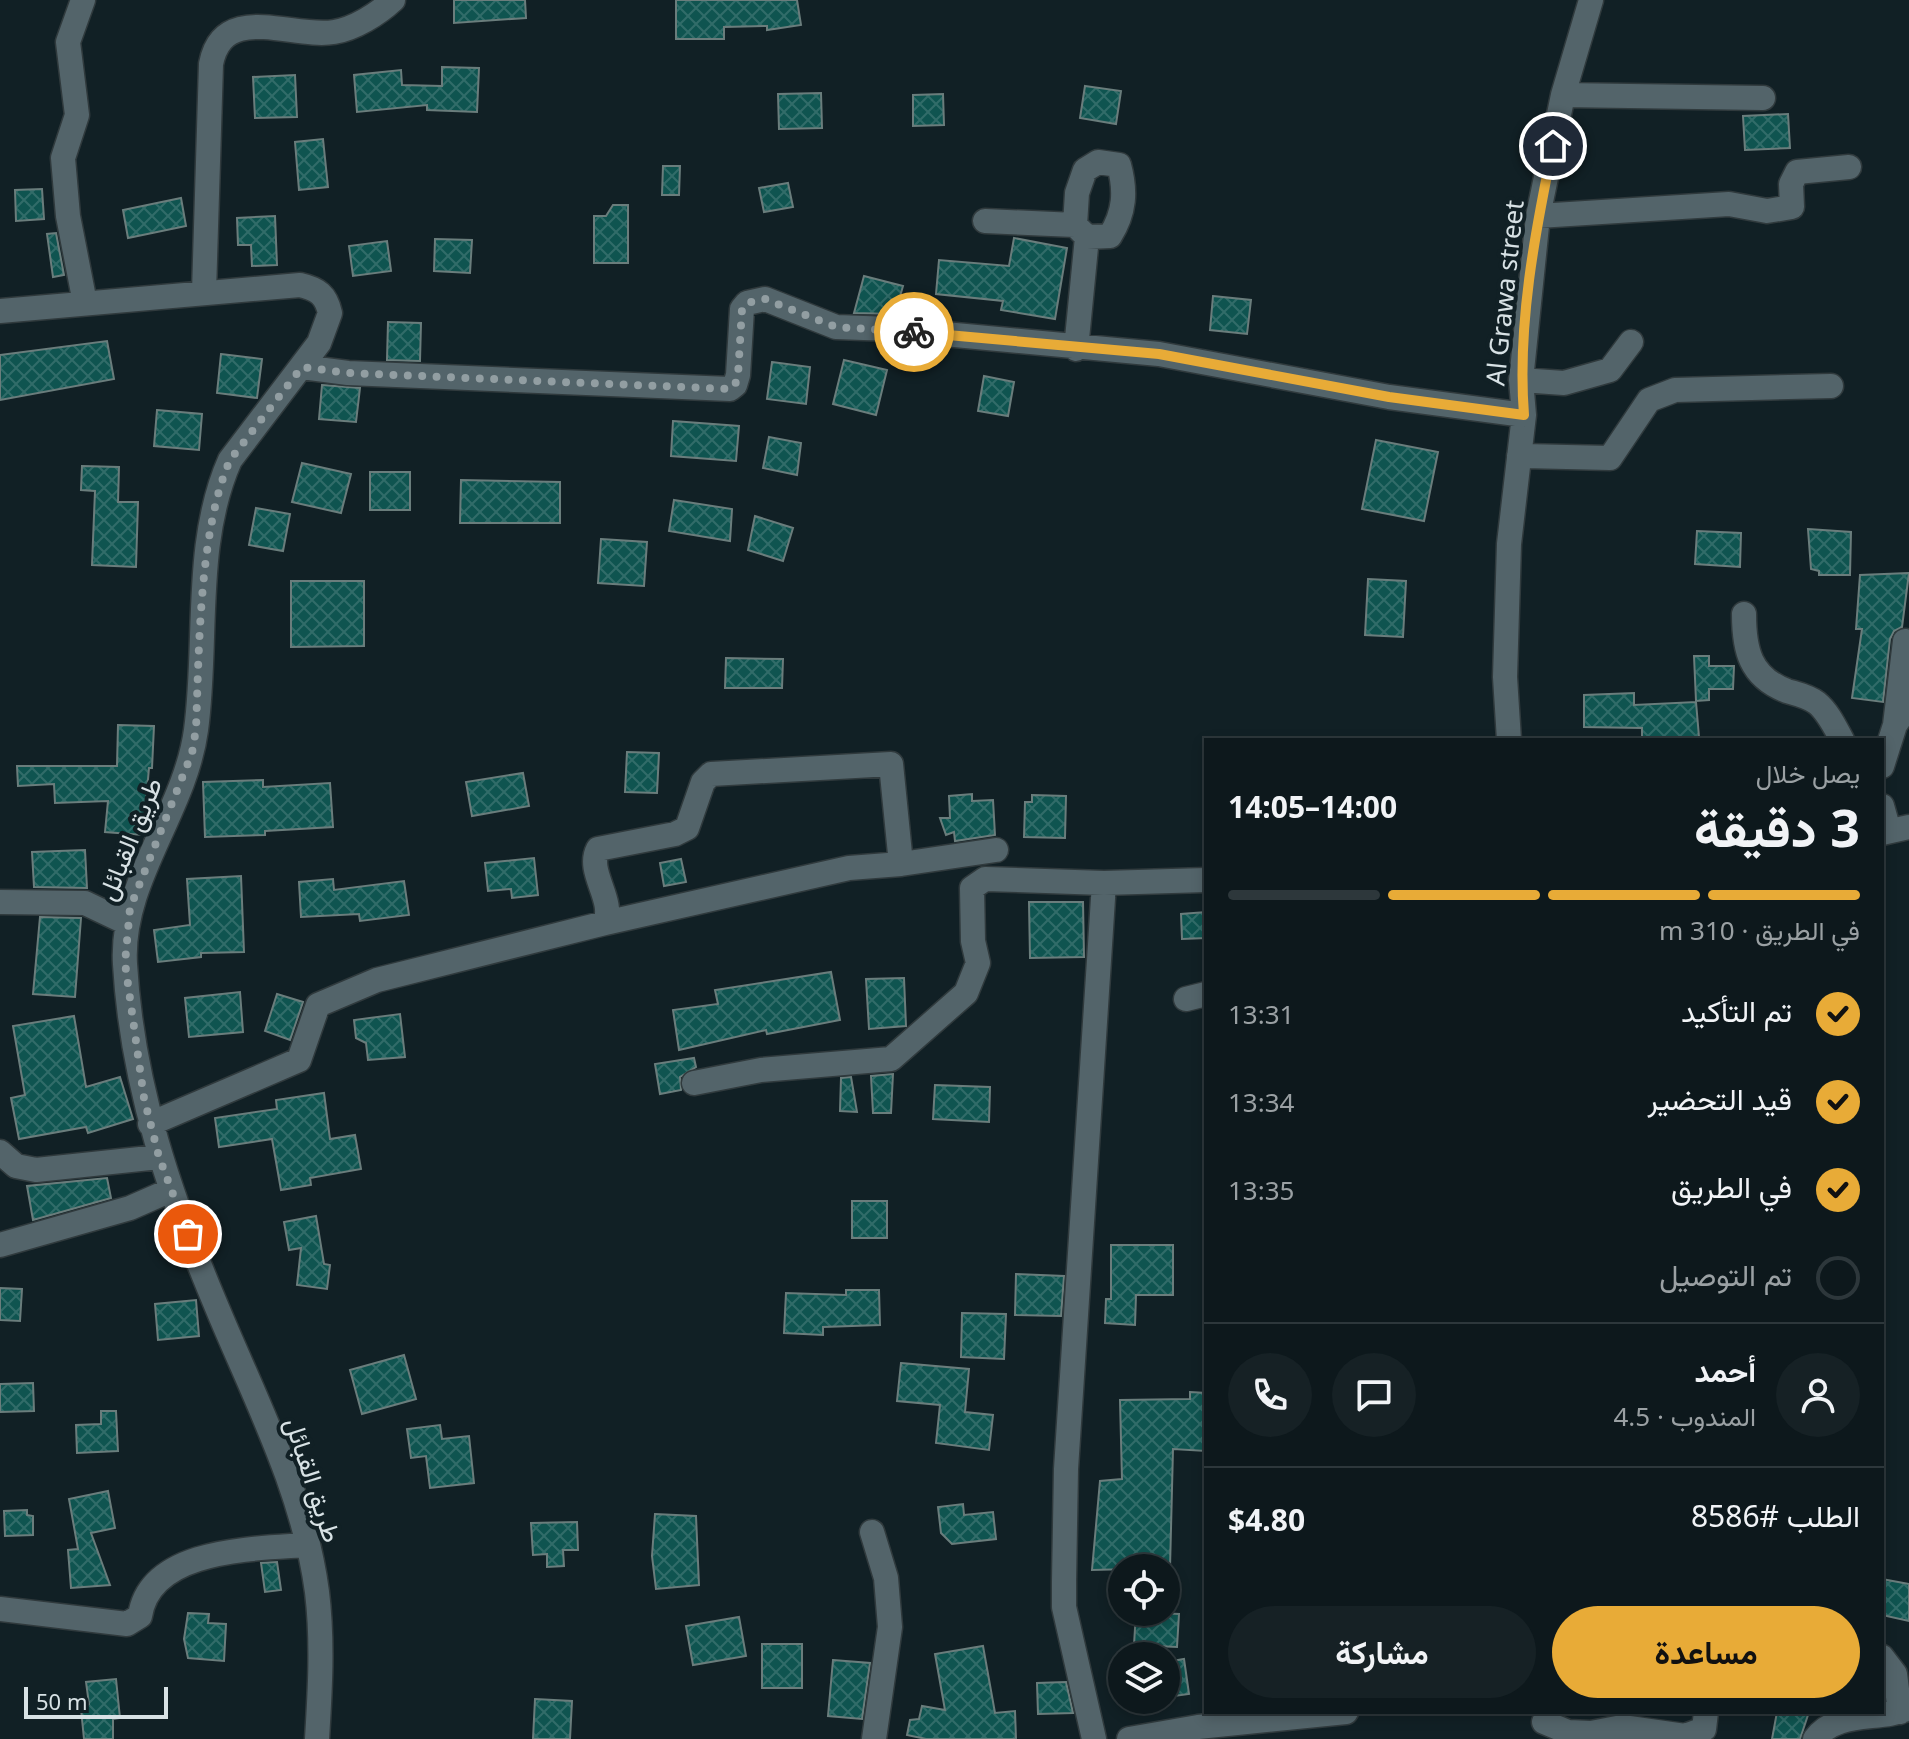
<!DOCTYPE html>
<html lang="ar">
<head>
<meta charset="utf-8">
<style>
  body { margin:0; font-family:"Noto Sans",Vazirmatn,sans-serif; background:#162125; color:#f1f3f6; direction:rtl; height:100vh; display:flex; flex-direction:column; font-size:30px; white-space:nowrap }
  * { box-sizing:border-box; margin:0 }
  p { font-size:26px; color:#9aa0a3 }
  .icon { flex:none; width:44px; height:44px; fill:none; stroke:currentColor; stroke-width:2; stroke-linecap:round; stroke-linejoin:round }
  .map { position:relative; flex:1; overflow:hidden; direction:ltr }
  .side { position:absolute; left:1204px; top:738px; width:680px; height:976px; display:flex; flex-direction:column; background:#0d181c; border-radius:0px; box-shadow:0 4px 12px #0003,0 0 0 2px #2d373b; direction:rtl }
  .side>* { flex:none }
  .fabs { position:absolute; left:1108px; top:1554px; display:grid; gap:16px }
  .fabs a { display:grid; place-items:center; width:72px; height:72px; border-radius:50%; background:#0d181c; box-shadow:0 4px 12px #0003,0 0 0 2px #2d373b; font-size:40px }
  .scale { position:absolute; left:24px; bottom:20px; width:144px; box-sizing:border-box; padding-left:8px; border:4px solid #d8e2e5; border-top:0; font-size:22px; line-height:28px; white-space:nowrap; color:#d8e2e5; -webkit-text-stroke:6px #112025; paint-order:stroke }
  .pin { position:absolute; display:grid; place-items:center; width:68px; height:68px; color:#fff; margin:-34px; border:4px solid #fff; border-radius:50%; box-shadow:0 2px 8px #0007 }
  .courier { position:absolute; display:grid; place-items:center; width:80px; height:80px; margin:-40px; border:6px solid #e8ab37; border-radius:50%; background:#fff; color:#222; box-shadow:0 2px 10px #0007 }
  .overview em { font-style:normal; font-weight:700 }
  .overview div { display:flex; flex-direction:column-reverse }
  .overview { display:flex; align-items:center; justify-content:space-between; height:136px; padding:0 24px }
  h1 { font-size:52px; font-weight:700; line-height:60px }
  .bar { display:grid; grid-template-columns:repeat(4,1fr); gap:12px 8px; align-content:center; height:96px; padding:0 24px }
  .bar i { height:10px; border-radius:6px; background:#2d373b }
  .bar .selected { background:#e8ab37 }
  .bar p { grid-column:span 4 }
  .line { display:flex; align-items:center; gap:20px; padding:0 24px; border-top:2px solid #2d373b }
  .line div { flex:1 }
  .round { display:grid; place-items:center; flex:none; width:84px; height:84px; border-radius:42px; background:#162125 }
  ol { padding:0 24px; list-style:none }
  li { display:flex; align-items:center; gap:24px; height:88px }
  li p { margin-inline-start:auto }
  li .icon { padding:8px; border-radius:50%; background:#e8ab37; color:#111; stroke-width:4 }
  li:last-child { color:#9aa0a3 }
  li i { width:44px; height:44px; border:4px solid #2d373b; border-radius:50% }
  .primary-button { display:flex; gap:16px; margin-top:auto; padding:16px 24px }
  .primary-button a { flex:1; height:92px; border-radius:48px; background:#e8ab37; color:#111; font-size:32px; font-weight:700; line-height:92px; text-align:center }
  .primary-button a+a { background:#162125; color:#f1f3f6 }
  .map>svg:first-child { display:block }
</style>
</head>
<body>
<div class="map">
<svg width="1909" height="1739" viewBox="0 0 1909 1739">
  <defs>
    <pattern id="building-cross-hatch" width="8" height="8" patternUnits="userSpaceOnUse" patternTransform="scale(2)"><rect width="8" height="8" fill="#0f5450"/><path d="M0 0l8 8M0 8l8-8" fill="none" stroke="#316c69"/></pattern>
  </defs>
  <rect width="100%" height="100%" fill="#112025"/>
  <!-- building -->
  <path fill="url(#building-cross-hatch)" stroke="#6a7d7c" stroke-width="2" d="M454,0H525L526,18L454,23Z
    M676,0H797L801,25L767,30V26L724,27V39H676Z
    M442,67L479,68L477,112L427,110V105L357,112L354,75L401,70L402,85L442,86Z
    M295,75L297,117L255,118L253,77Z
    M1085,86L1121,91L1116,124L1080,118Z
    M821,93L822,128L779,129L778,94Z
    M943,94L944,125L913,126V95Z
    M1788,114L1790,148L1745,150L1743,116Z
    M323,139L328,187L299,190L295,142Z
    M663,166H680L679,195H662Z
    M788,183L793,207L764,212L759,188Z
    M42,189L44,219L16,221L15,190Z
    M181,198L186,226L128,238L123,210Z
    M613,205H628V263H594V216H606Z
    M275,216L277,265L252,266L251,245H238L237,218Z
    M56,233L64,275L53,277L47,234Z
    M1014,238L1067,248L1055,319L1001,310L1003,301L936,294L939,260L1009,266Z
    M435,239L472,240L470,273L434,271Z
    M387,241L391,271L353,276L349,246Z
    M864,276L903,286L895,314L854,313Z
    M1213,296L1251,300L1247,334L1210,330Z
    M388,322L421,323L420,361L387,360Z
    M107,341L114,379L0,400V355Z
    M221,354L262,359L257,398L217,393Z
    M844,360L887,370L876,415L833,404Z
    M772,362L810,367L806,404L767,399Z
    M984,376L1014,382L1008,416L978,411Z
    M322,385L360,388L356,422L319,419Z
    M157,410L202,414L199,450L154,446Z
    M673,421L739,426L736,461L671,456Z
    M769,437L801,443L797,475L763,468Z
    M1376,440L1438,452L1424,521L1362,509Z
    M302,463L351,474L341,513L292,502Z
    M82,466L119,467L118,502H138L136,567L92,565L95,491L81,490Z
    M370,472H410V510H370Z
    M461,480L560,482V523H460Z
    M674,500L732,509L730,541L669,531Z
    M256,508L290,514L283,551L249,545Z
    M755,516L793,528L783,561L748,550Z
    M1808,529L1851,532L1850,575H1819V571L1811,569Z
    M1697,531L1741,533L1740,567L1695,564Z
    M601,539L647,542L644,586L598,583Z
    M1909,573L1902,627L1894,631L1890,639L1883,702L1852,698L1862,629H1856L1860,575Z
    M1368,579L1406,581L1403,637L1365,635Z
    M291,581H364V646L291,647Z
    M1694,656H1709V666H1734L1733,689H1709V700L1696,701Z
    M726,658L783,659L782,688H725Z
    M1634,693V705L1696,702L1699,737L1642,738V728L1584,727V695Z
    M118,725L154,726L152,768H149L143,835L105,832L108,801L55,803L54,784L18,786L17,766H117Z
    M627,752L659,753L657,793L625,792Z
    M523,773L529,806L472,816L466,782Z
    M263,780V787L330,783L333,827L265,831V835L205,837L203,782Z
    M972,794V801L993,800L995,835L955,841L954,832L946,835L940,818H950L949,796Z
    M1032,795L1066,796L1065,838L1024,837L1025,802H1032Z
    M85,850L87,888L34,887L32,852Z
    M534,858L538,895L512,898L511,889L488,891L485,863Z
    M681,859L686,882L664,886L660,863Z
    M241,876L244,952L201,953V957L158,962L154,930L190,925L187,879Z
    M333,879L334,890L404,881L409,915L360,921L359,914L301,917L299,882Z
    M1029,902H1083L1084,957L1030,958Z
    M1206,912V938L1182,939L1181,914Z
    M40,917L81,918L75,997L33,994Z
    M831,972L840,1020L767,1034L766,1030L679,1050L673,1010L718,1004L715,990Z
    M904,978L906,1026L869,1029L866,979Z
    M240,992L243,1032L189,1037L185,998Z
    M277,994L303,1002L290,1040L265,1031Z
    M400,1014L405,1057L368,1060L366,1043L356,1038L354,1020Z
    M74,1016L86,1087L120,1077L133,1119L88,1133L86,1127L19,1139L11,1098L25,1095L13,1026Z
    M694,1058L696,1067L680,1077L681,1090L660,1094L655,1064Z
    M893,1074L891,1113H873L871,1076Z
    M851,1077L857,1112L840,1111L841,1078Z
    M935,1085L990,1087L989,1122L933,1119Z
    M324,1093L330,1139L355,1135L361,1169L310,1178L311,1185L281,1190L272,1139L219,1147L215,1118L277,1109L276,1100Z
    M107,1178L111,1198L33,1220L27,1186Z
    M852,1201H887V1238H852Z
    M316,1216L324,1264L330,1265L327,1289L297,1285L301,1248L289,1250L284,1222Z
    M1111,1245H1173V1295H1136L1135,1325L1105,1323L1106,1299H1111Z
    M1016,1274L1064,1276L1061,1316L1015,1315Z
    M0,1288L22,1289L20,1321L0,1320Z
    M846,1290H879L880,1325L823,1327V1335L784,1333L786,1293L846,1295Z
    M196,1300L199,1336L158,1340L155,1304Z
    M962,1313L1006,1314L1004,1359L961,1357Z
    M404,1355L416,1399L362,1414L350,1370Z
    M901,1363L969,1369L965,1412L993,1415L989,1450L936,1443L940,1405L897,1401Z
    M33,1383L34,1411L0,1412V1384Z
    M1190,1392L1206,1393V1451L1173,1449L1170,1568L1092,1570L1100,1481L1122,1479L1120,1400L1190,1399Z
    M101,1411H116L118,1451L77,1453L76,1425L101,1424Z
    M440,1425L442,1439L469,1436L474,1483L430,1488L426,1456L411,1458L407,1429Z
    M108,1491L115,1528L91,1533L110,1585L71,1588L68,1550L78,1549L69,1499Z
    M963,1504L964,1515L993,1512L996,1539L952,1544L941,1533L938,1507Z
    M27,1510V1515L33,1516V1535L5,1536L4,1511Z
    M655,1514L696,1516L699,1585L656,1589L652,1556Z
    M577,1522L578,1550H563L564,1566L547,1567V1554L533,1555L531,1523Z
    M277,1562L281,1590L265,1592L261,1563Z
    M1882,1579L1909,1584V1621L1882,1615Z
    M1136,1612L1179,1614L1177,1647L1134,1645Z
    M188,1613L209,1614L208,1623L226,1624L224,1661L188,1658L184,1639Z
    M739,1617L746,1656L693,1665L686,1626Z
    M762,1644H802V1688H762Z
    M983,1646L995,1713L1015,1711L1016,1739H926L907,1735L910,1720L919,1719L922,1706L945,1710L935,1654Z
    M1184,1659L1189,1694L1166,1697V1662Z
    M833,1660L870,1663L862,1719L828,1716Z
    M116,1679L120,1718L113,1719V1739H84L81,1709L89,1704L86,1682Z
    M1066,1682L1073,1713L1038,1714L1037,1683Z
    M535,1699L572,1701L570,1739H533Z
    M1777,1712H1809L1800,1739H1772Z"/>
  <g fill="none" stroke-linecap="round" stroke-linejoin="round">
    <!-- minor casing -->
    <g stroke="#303a3d" stroke-width="27">
      <path id="minor" d="M83,0L68,42L77,115L63,158L68,216L85,303
        M1563,95L1763,98
        M1538,216L1729,204L1767,211L1792,207L1791,184L1797,172L1849,167
        M985,221L1075,225L1087,237L1076,349
        M1075,225L1077,193L1085,170L1098,162L1119,165C1126,191 1125,212 1110,236L1087,237
        M204,292L211,64C223,1 292,39 334,32C354,29 378,14 393,0
        M0,311L300,285C318,289 326,295 330,313L319,343L230,460C193,543 208,642 196,730C185,812 120,881 125,964C132,1086 171,1199 218,1310C256,1401 304,1493 317,1592C323,1641 320,1691 317,1739
        M302,367L348,373L730,389L735,385L738,375L742,309L747,303L765,299L836,327L891,329L1159,354L1389,397L1524,415
        M1521,380L1564,383L1610,370L1631,342
        M1519,456L1610,458L1649,400L1675,390L1831,386
        M1744,614C1744,650 1750,677 1787,691C1797,694 1808,696 1817,703C1828,712 1835,727 1842,740
        M1895,725L1905,641
        M1509,740L1505,677L1509,544L1524,415L1521,380L1538,216L1563,95L1591,0
        M1882,766L1895,725L1903,713
        M1882,806L1889,831
        M1882,833L1909,827
        M0,902L85,903L127,923
        M605,923L849,868L901,864
        M1186,999L1206,994
        M694,1083L761,1070L891,1059L966,993L978,963L973,941L972,888L985,879L1104,883L1206,880
        M150,1124L299,1060L318,1005L377,980L605,923C615,899 586,872 598,849L675,834L687,828L703,782L711,774L891,764L901,864L996,850
        M0,1152L16,1166L36,1170L159,1157
        M0,1245L130,1208L171,1190
        M872,1532L886,1578L890,1627L874,1739
        M0,1609L127,1624L140,1616C150,1548 254,1549 307,1545
        M1882,1657L1895,1674L1900,1712
        M1544,1722L1568,1732L1591,1733L1622,1727L1685,1736L1704,1729L1706,1712
        M1094,1739L1064,1607V1581L1066,1469L1104,883
        M1129,1739L1198,1727L1346,1712
        M1815,1739C1838,1709 1880,1722 1909,1708"/>
    </g>
    <!-- minor -->
    <use href="#minor" stroke="#53646a" stroke-width="24"/>
  </g>
  <g fill="none" stroke-linecap="round" stroke-linejoin="round">
    <!-- done -->
    <path stroke="#929ea2" stroke-width="8" stroke-dasharray="0 14.4" d="M188,1234L159,1157L144,1098L125,963L130,908L192,753L196,729C199,652 199,530 230,460L302,367L348,373L730,389L735,385L738,375L742,309L747,303L765,299L836,327L914,332"/>
    <!-- route -->
    <path stroke="#e8ab37" stroke-width="10" d="M914,332L1159,354L1389,397L1524,415C1517,326 1535,232 1553,146"/>
  </g>
  <g text-anchor="middle" stroke-width="8" stroke-linejoin="round" paint-order="stroke">
    <!-- street labels -->
    <g font-size="26" fill="#d8e2e5" stroke="#112025">
      <text transform="translate(1505 293) rotate(-84)" y="9">Al Grawa street</text>
      <text transform="translate(130 839) rotate(-68)" y="9">طريق القبائل</text>
      <text transform="translate(313 1480) rotate(72)" y="9">طريق القبائل</text>
    </g>
  </g>
</svg>
<div class="fabs">
<a><svg class="icon" aria-label="locate" viewBox="0 0 24 24"><circle cx="12" cy="12" r="6"/><path d="M12 2v4M12 18v4M2 12h4M18 12h4"/></svg></a>
<a><svg class="icon" aria-label="layers" viewBox="0 0 24 24"><path d="M12 4l9 5-9 5-9-5zM3 14l9 5 9-5"/></svg></a>
</div>
<div class="scale">50 m</div>
<div class="pin" style="left:188px;top:1234px;background:#ea580c"><svg class="icon" aria-label="bag" viewBox="0 0 24 24"><path d="M5 8h14l-1 12H6zM9 8a3 3 0 0 1 6 0"/></svg></div>
<div class="pin" style="left:1553px;top:146px;background:#1f2937"><svg class="icon" aria-label="home" viewBox="0 0 24 24"><path d="M3 11l9-7 9 7M6 9v11h12V9"/></svg></div>
<div class="courier" style="left:914px;top:332px"><svg class="icon" aria-label="bike" viewBox="0 0 24 24"><circle cx="6" cy="16" r="4"/><circle cx="18" cy="16" r="4"/><path d="M6 16l4-8h5l3 8M10 8l3 8H6M13 5h3"/></svg></div>
<section class="side">
<div class="overview"><div><h1>3 دقيقة</h1><p>يصل خلال</p></div><em>14:00–14:05</em></div>
<div class="bar"><i class="selected"></i><i class="selected"></i><i class="selected"></i><i></i><p>في الطريق · 310 m</p></div>
<ol>
<li><svg class="icon" aria-label="check" viewBox="0 0 24 24"><path d="M5 12l5 5 9-10"/></svg>تم التأكيد<p>13:31</p></li>
<li><svg class="icon" aria-label="check" viewBox="0 0 24 24"><path d="M5 12l5 5 9-10"/></svg>قيد التحضير<p>13:34</p></li>
<li><svg class="icon" aria-label="check" viewBox="0 0 24 24"><path d="M5 12l5 5 9-10"/></svg>في الطريق<p>13:35</p></li>
<li><i></i>تم التوصيل</li>
</ol>
<div class="line" style="height:144px"><a class="round"><svg class="icon" aria-label="person" viewBox="0 0 24 24"><circle cx="12" cy="8" r="4"/><path d="M4 21q1-7 8-7t8 7"/></svg></a><div><b>أحمد</b><p>المندوب · 4.5</p></div><a class="round"><svg class="icon" aria-label="chat" viewBox="0 0 24 24"><path d="M4 5h16v11H9l-5 4z"/></svg></a><a class="round"><svg class="icon" aria-label="phone" viewBox="0 0 24 24"><path d="M5 4h4l2 5-3 2q2 4 5 5l2-3 5 2v4C11 20 4 13 5 4z"/></svg></a></div>
<div class="line" style="height:104px"><div>الطلب #8586</div><b>$4.80</b></div>
<div class="primary-button"><a>مساعدة</a><a>مشاركة</a></div>
</section>
</div>
</body>
</html>
